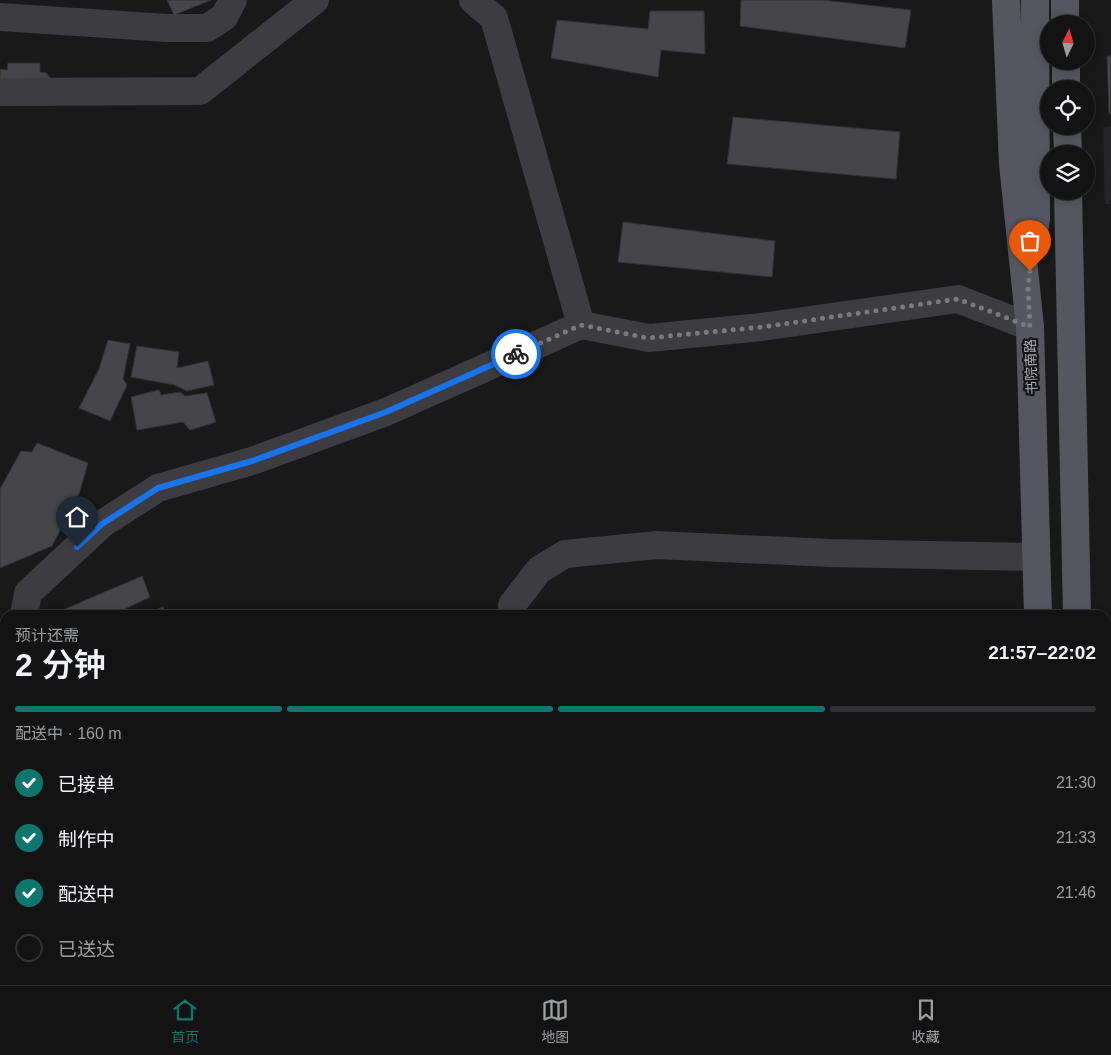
<!DOCTYPE html>
<html lang="zh">
<head>
<meta charset="utf-8">
<style>
  body { margin:0; font-family:Arial,"Noto Sans SC",sans-serif; background:#1c1c1d; color:#f1f3f6; height:100vh; display:flex; flex-direction:column; font-size:19px; white-space:nowrap }
  * { box-sizing:border-box; margin:0 }
  p { font-size:16px; color:#9d9ea0 }
  .icon { flex:none; width:28px; height:28px; fill:none; stroke:currentColor; stroke-width:2; stroke-linecap:round; stroke-linejoin:round }
  .map { position:relative; flex:1; overflow:hidden }
  .drawer { position:absolute; left:0px; top:610px; width:1111px; height:375px; display:flex; flex-direction:column; background:#131314; border-radius:15px 15px 0 0; box-shadow:0 2px 8px #0003,0 0 0 1px #323234 }
  .drawer>* { flex:none }
  .needle { width:32px; rotate:5deg }
  .buttons { position:absolute; left:1040px; top:15px; display:grid; gap:10px }
  .buttons a { display:grid; place-items:center; width:55px; height:55px; border-radius:50%; background:#131314; box-shadow:0 2px 8px #0003,0 0 0 1px #323234; font-size:25px }
  .pin { position:absolute; display:grid; place-items:center; width:42px; height:42px; color:#fff; margin:-51px -21px; border-radius:50% 50% 50% 0; rotate:-45deg; box-shadow:0 0 5px #0007 }
  .pin .icon { rotate:45deg }
  .courier { position:absolute; display:grid; place-items:center; width:50px; height:50px; margin:-25px; border:4px solid #1a73e8; border-radius:50%; background:#fff; color:#222; box-shadow:0 1px 6px #0007 }
  .headline em { font-style:normal; font-weight:600 }
  .headline div { display:flex; flex-direction:column-reverse }
  .headline { display:flex; align-items:center; justify-content:space-between; height:85px; padding:0 15px }
  h1 { font-size:32px; font-weight:600; line-height:38px }
  .bar { display:grid; grid-template-columns:repeat(4,1fr); gap:8px 5px; align-content:center; height:60px; padding:0 15px }
  .bar i { height:6px; border-radius:4px; background:#323234 }
  .bar .selected { background:#0f766e }
  .bar p { grid-column:span 4 }
  ol { padding:0 15px; list-style:none }
  li { display:flex; align-items:center; gap:15px; height:55px }
  li p { margin-inline-start:auto }
  li .icon { padding:5px; border-radius:50%; background:#0f766e; color:#fff; stroke-width:4 }
  li:last-child { color:#9d9ea0 }
  li i { width:28px; height:28px; border:2px solid #323234; border-radius:50% }
  .tab-bar { display:flex; justify-content:space-around; align-items:center; height:70px; border-top:1px solid #323234; background:#131314; font-size:14px; color:#9d9ea0 }
  .tab-bar a { display:grid; justify-items:center; gap:2px }
  .tab-bar .selected { color:#0f766e }
  .map>svg:first-child { display:block }
</style>
</head>
<body>
<div class="map">
<svg width="1111" height="985" viewBox="0 0 1111 985">
  <defs>
    <pattern id="forest-firs" width="22" height="20" patternUnits="userSpaceOnUse" patternTransform="scale(1.25)"><rect width="22" height="20" fill="#272f2a"/><path d="M5 1l3.5 6h-7zM16 11l3.5 6h-7z" fill="#444b47"/></pattern>
  </defs>
  <rect width="100%" height="100%" fill="#19191a"/>
  <!-- built -->
  <path fill="#252527" d="M1111,126V204H1105L1103,127Z
    M0,713L5,718V778L0,781Z"/>
  <!-- forest -->
  <path fill="url(#forest-firs)" d="M5,814V980H507L509,985H0V816Z"/>
  <!-- building -->
  <path fill="#46464a" stroke="#333336" d="M167,0H211L174,15Z
    M741,0H822L911,10L905,48L740,26Z
    M650,11H704L705,54L661,50L658,77L551,58L557,20L648,29Z
    M1107,56H1111V114H1109Z
    M8,63H40V72L46,73L51,79L0,96V69L7,70Z
    M733,117L900,132L896,179L727,164Z
    M623,222L775,241L772,277L618,262Z
    M108,340L130,344L123,379L127,385L110,421L79,408L99,369Z
    M137,346L179,352L177,368L208,361L214,385L187,391L174,385L131,377Z
    M159,390L161,395L180,392L185,396L207,393L216,422L190,430L183,422L137,430L131,397Z
    M37,443L88,463L79,494L52,546L0,568V489L21,451L32,452Z
    M142,576L150,597L112,615H68L65,609Z
    M163,607L166,615H145Z
    M5,663V685L0,687V664Z
    M0,696L5,700V726L0,728Z
    M1110,891L1111,965H1108Z"/>
  <g fill="none" stroke-linecap="round" stroke-linejoin="round">
    <!-- minor -->
    <path stroke="#3c3c41" stroke-width="28" d="M473,0L494,18L581,325
      M0,17L167,28H207L224,17L233,0
      M0,92L200,91L315,0
      M24,615L28,593L102,524L158,488L252,461L386,412L581,325L649,338L762,327L958,299L1030,327
      M513,615L512,605L539,570L565,554L657,545L831,553L1036,557
      M0,639L5,637
      M1106,708L1111,709"/>
    <!-- major -->
    <path stroke="#56575e" stroke-width="28" d="M1006,0L1013,164L1030,327L1038,615
      M1065,0V24
      M1066,61V89
      M1067,126L1068,154
      M1068,191L1077,615
      M1034,233L1036,218L1035,0
      M1035,985V980
      M1072,985L1073,980"/>
  </g>
  <g fill="none" stroke-linecap="round" stroke-linejoin="round">
    <!-- done -->
    <path stroke="#797a81" stroke-width="5" stroke-dasharray="0 9" d="M516,354L581,325L648,338L762,327L958,299L1030,327L1028,288L1030,271"/>
    <!-- route -->
    <path stroke="#1a73e8" stroke-width="6" d="M77,547L102,524L158,488L252,461L386,412L516,354"/>
  </g>
  <g text-anchor="middle" stroke-width="4.5" stroke-linejoin="round" paint-order="stroke">
    <!-- street labels -->
    <g font-size="14" fill="#adaeb9" stroke="#141416">
      <text transform="translate(1031 367) rotate(-92)" y="5">书院南路</text>
    </g>
  </g>
</svg>
<div class="buttons">
<a><svg class="needle" viewBox="-14 -14 28 28"><path d="M0-13l5 13h-10z" fill="#e53935"/><path d="M0 13l5-13h-10z" fill="#9d9ea0"/></svg></a>
<a><svg class="icon" aria-label="locate" viewBox="0 0 24 24"><circle cx="12" cy="12" r="6"/><path d="M12 2v4M12 18v4M2 12h4M18 12h4"/></svg></a>
<a><svg class="icon" aria-label="layers" viewBox="0 0 24 24"><path d="M12 4l9 5-9 5-9-5zM3 14l9 5 9-5"/></svg></a>
</div>
<div class="pin" style="left:1030px;top:271px;background:#ea580c"><svg class="icon" aria-label="bag" viewBox="0 0 24 24"><path d="M5 8h14l-1 12H6zM9 8a3 3 0 0 1 6 0"/></svg></div>
<div class="pin" style="left:77px;top:547px;background:#1f2937"><svg class="icon" aria-label="home" viewBox="0 0 24 24"><path d="M3 11l9-7 9 7M6 9v11h12V9"/></svg></div>
<div class="courier" style="left:516px;top:354px"><svg class="icon" aria-label="bike" viewBox="0 0 24 24"><circle cx="6" cy="16" r="4"/><circle cx="18" cy="16" r="4"/><path d="M6 16l4-8h5l3 8M10 8l3 8H6M13 5h3"/></svg></div>
<section class="drawer">
<div class="headline"><div><h1>2 分钟</h1><p>预计还需</p></div><em>21:57–22:02</em></div>
<div class="bar"><i class="selected"></i><i class="selected"></i><i class="selected"></i><i></i><p>配送中 · 160 m</p></div>
<ol>
<li><svg class="icon" aria-label="check" viewBox="0 0 24 24"><path d="M5 12l5 5 9-10"/></svg>已接单<p>21:30</p></li>
<li><svg class="icon" aria-label="check" viewBox="0 0 24 24"><path d="M5 12l5 5 9-10"/></svg>制作中<p>21:33</p></li>
<li><svg class="icon" aria-label="check" viewBox="0 0 24 24"><path d="M5 12l5 5 9-10"/></svg>配送中<p>21:46</p></li>
<li><i></i>已送达</li>
</ol>
</section>
</div>
<nav class="tab-bar">
<a class="selected"><svg class="icon" aria-label="home" viewBox="0 0 24 24"><path d="M3 11l9-7 9 7M6 9v11h12V9"/></svg>首页</a>
<a><svg class="icon" aria-label="map" viewBox="0 0 24 24"><path d="M3 6l6-2 6 2 6-2v14l-6 2-6-2-6 2zM9 4v14M15 6v14"/></svg>地图</a>
<a><svg class="icon" aria-label="saved" viewBox="0 0 24 24"><path d="M7 4h10v16l-5-4-5 4z"/></svg>收藏</a>
</nav>
</body>
</html>
